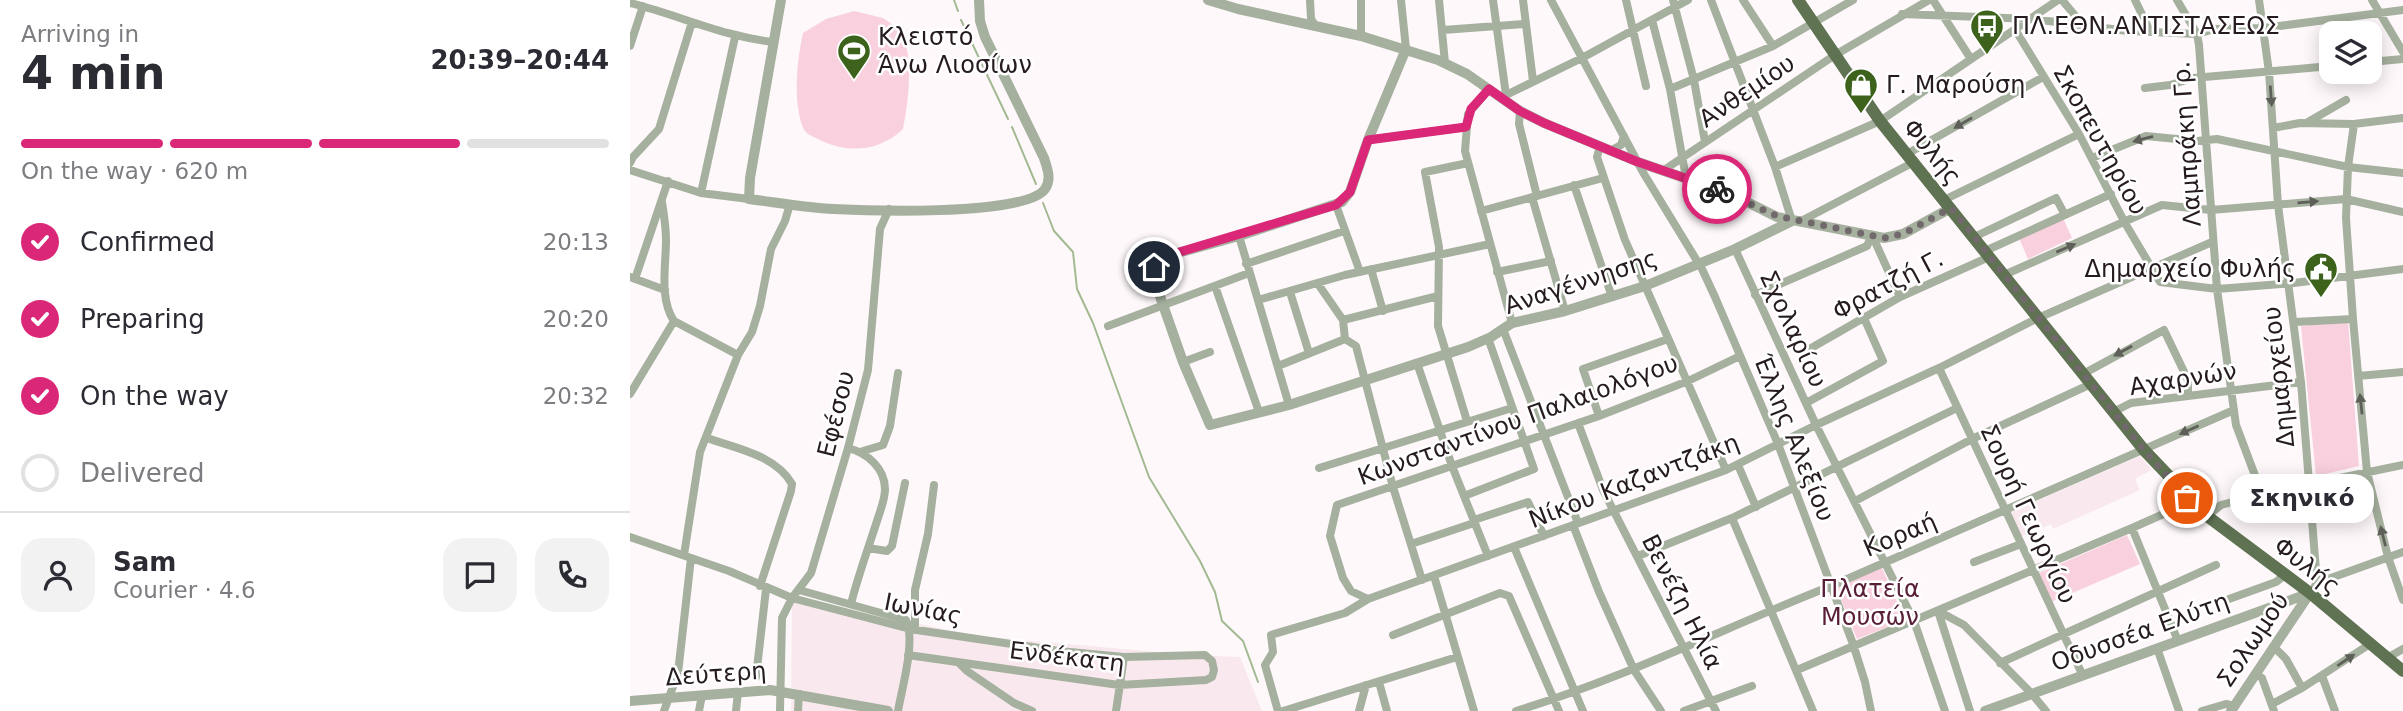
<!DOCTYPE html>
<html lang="en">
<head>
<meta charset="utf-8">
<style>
  body { margin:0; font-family:"DejaVu Sans",sans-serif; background:#f2f2f3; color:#2b2b33; height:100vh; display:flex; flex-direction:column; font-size:26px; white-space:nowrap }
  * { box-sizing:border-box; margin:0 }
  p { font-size:23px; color:#7c7c81 }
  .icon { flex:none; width:38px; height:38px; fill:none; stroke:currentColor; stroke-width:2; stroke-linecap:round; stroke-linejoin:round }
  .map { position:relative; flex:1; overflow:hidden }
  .details { display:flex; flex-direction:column; background:#fff; width:630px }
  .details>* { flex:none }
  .fabs { position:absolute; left:1689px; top:21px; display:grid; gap:14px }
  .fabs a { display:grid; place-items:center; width:63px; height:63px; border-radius:14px; background:#fff; box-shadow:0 4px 18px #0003; font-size:35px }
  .pin { position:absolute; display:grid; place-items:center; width:60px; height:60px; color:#fff; margin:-30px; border:4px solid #fff; border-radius:50%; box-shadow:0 2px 7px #0007 }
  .courier { position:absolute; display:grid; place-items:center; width:70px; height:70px; margin:-35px; border:5px solid #db2777; border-radius:50%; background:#fff; color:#222; box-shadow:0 2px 9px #0007 }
  .bubble { position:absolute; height:49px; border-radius:21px; background:#fff; box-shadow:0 4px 18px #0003; font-size:23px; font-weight:600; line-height:49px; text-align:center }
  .overview em { font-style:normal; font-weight:600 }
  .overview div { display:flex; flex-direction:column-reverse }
  .overview { display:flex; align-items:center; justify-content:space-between; height:119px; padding:0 21px }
  h1 { font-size:46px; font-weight:600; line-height:52px }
  .bar { display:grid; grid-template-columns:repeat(4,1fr); gap:10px 7px; align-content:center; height:84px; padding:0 21px }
  .bar i { height:9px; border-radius:5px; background:#e1e1e2 }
  .bar .selected { background:#db2777 }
  .bar p { grid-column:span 4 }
  .line { display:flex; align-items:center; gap:18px; padding:0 21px; border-top:2px solid #e1e1e2 }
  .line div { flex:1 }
  .round { display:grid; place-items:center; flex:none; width:74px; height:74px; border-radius:21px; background:#f2f2f3 }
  ol { padding:0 21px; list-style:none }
  li { display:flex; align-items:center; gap:21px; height:77px }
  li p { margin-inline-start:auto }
  li .icon { padding:7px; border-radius:50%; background:#db2777; color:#fff; stroke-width:4 }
  li:last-child { color:#7c7c81 }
  li i { width:38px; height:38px; border:4px solid #e1e1e2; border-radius:50% }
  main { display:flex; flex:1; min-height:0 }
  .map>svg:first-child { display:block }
</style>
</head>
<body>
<main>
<section class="details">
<div class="overview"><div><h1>4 min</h1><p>Arriving in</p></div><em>20:39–20:44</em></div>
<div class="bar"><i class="selected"></i><i class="selected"></i><i class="selected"></i><i></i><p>On the way · 620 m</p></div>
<ol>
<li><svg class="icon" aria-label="check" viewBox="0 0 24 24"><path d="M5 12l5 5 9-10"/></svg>Confirmed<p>20:13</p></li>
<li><svg class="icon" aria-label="check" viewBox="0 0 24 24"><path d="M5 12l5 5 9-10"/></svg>Preparing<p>20:20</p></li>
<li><svg class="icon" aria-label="check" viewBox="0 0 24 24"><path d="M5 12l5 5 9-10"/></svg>On the way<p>20:32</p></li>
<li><i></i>Delivered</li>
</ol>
<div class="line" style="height:126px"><a class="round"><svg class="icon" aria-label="person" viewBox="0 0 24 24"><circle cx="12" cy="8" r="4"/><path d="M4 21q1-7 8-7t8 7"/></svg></a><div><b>Sam</b><p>Courier · 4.6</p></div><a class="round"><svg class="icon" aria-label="chat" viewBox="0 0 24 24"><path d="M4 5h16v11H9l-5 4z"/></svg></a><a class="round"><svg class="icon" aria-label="phone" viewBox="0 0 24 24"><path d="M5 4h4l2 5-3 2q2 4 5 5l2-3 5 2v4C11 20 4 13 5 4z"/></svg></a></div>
</section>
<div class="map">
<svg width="1773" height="711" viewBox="0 0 1773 711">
  <rect width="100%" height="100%" fill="#fef8fa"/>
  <!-- built -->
  <path fill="#f9e9ee" d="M1510,456L1522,470L1505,479L1510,490L1423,529L1421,524L1390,537L1379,513Z
    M162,598L348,636L561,655L610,657L632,711H161Z"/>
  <!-- green -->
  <path fill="#f9d0de" d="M224,11L253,18L273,32C283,65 279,96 273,129C249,152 217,154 188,139C181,136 174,133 172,125C163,98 167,61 173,33L196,19Z
    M1433,218L1442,238L1398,259L1389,238Z
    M1718,321L1729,466L1686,476L1671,326Z
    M1497,535L1510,564L1421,602L1409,573Z
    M1252,568L1275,620L1227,639L1206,587Z"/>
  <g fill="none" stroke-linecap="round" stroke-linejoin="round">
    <!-- stream -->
    <path stroke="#a2ba92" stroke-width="2" d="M324,0L328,11
      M331,20L378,119
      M382,127L406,184
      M413,203L424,231L443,252L447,289L463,323L519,477L570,561L585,592L592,621L613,641L628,682"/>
    <!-- minor -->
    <path stroke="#a5b09e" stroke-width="8" d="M680,0L681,19L685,25
      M731,0V36
      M771,0L776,49
      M809,0L815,63
      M863,0L876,95
      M893,0L903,81
      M921,0L1014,174L1072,269L1085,297L1148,444L1223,644L1235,682L1241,711
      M996,0L1016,86
      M1043,0L1064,80L1075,142
      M1081,0L1145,167L1162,221L1173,220L1284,162
      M1113,0L1143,46
      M1303,0L1341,59
      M1432,0L1453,25
      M1505,0L1520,31
      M1547,0L1567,34L1569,45L1587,289L1606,425L1632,494
      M1629,0L1639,72L1648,205L1671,382L1687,583
      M1742,0L1773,52
      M0,3C49,15 94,37 144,42
      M1272,14L1402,19L1498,31L1567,34L1585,29L1634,28L1773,10
      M1022,20L1040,89L1056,178
      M813,30L894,24
      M1386,31L1449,134L1495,223L1530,282L1587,289L1664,283L1773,269
      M0,46L13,6
      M1740,62L1773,59
      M1515,88L1540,85L1563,78L1701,66
      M859,89L838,114L835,151L882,323
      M1040,89L1143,46L1223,0
      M874,99L876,95L952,58L1058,0
      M890,111L889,124L907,196
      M1678,122L1716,100
      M1724,124L1718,167L1716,218L1723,319L1737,472L1758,557L1773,600
      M1643,128L1670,123L1724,124L1773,118
      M738,140L836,127
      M970,146L967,157L995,240L1096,470
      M982,150L991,145L994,136
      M1277,154L1413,77
      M1462,158L1516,136L1567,141L1587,139L1718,167L1773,173
      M0,163L3,157L29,129L62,22
      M1145,167L1250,121L1428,0
      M0,170L71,193L119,199
      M1034,170L1205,55L1299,0
      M944,185L982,297
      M71,193L105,37
      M902,197L935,311
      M1314,200L1449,134
      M32,202C34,215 36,227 36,240C36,265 29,299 44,321L108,355
      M706,205L730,272
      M851,211L973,178
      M1242,235L1270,297
      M609,236L659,405
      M1344,237L1426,198L1435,215
      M1105,249L1186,425L1284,621L1315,711
      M1355,251L1481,194
      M616,264L714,231
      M741,269L753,311
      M867,272L921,261
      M1374,275L1532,205L1581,210L1716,199L1773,212
      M0,277L35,290
      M5,279L38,181
      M688,284L713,320L715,339
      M585,286L629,412
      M660,292L679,353
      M1125,295L1237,246L1242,235
      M628,300L715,275L860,244
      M713,320L808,296
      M1665,322L1723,319
      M478,326L619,273
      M873,329L948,523
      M715,339L726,346L763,487L792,580
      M1176,351L1270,297L1359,257
      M553,362L580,352
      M787,363L822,466L858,556
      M648,366L715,339
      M1309,368L1453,676
      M1453,374L1534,330L1558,380V394
      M1728,376L1773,372
      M0,394L44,321
      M1176,403L1253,361L1234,318
      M1483,412L1501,403L1671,382
      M969,416L953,369L1038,339
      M837,421L808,326L809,247L795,172L838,163
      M948,423L973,490L1086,711
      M77,438C105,448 146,455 162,484L161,491L130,586
      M218,448C237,453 255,468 255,489C255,500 250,511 247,521C238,549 228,576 221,604
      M233,451L253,445L260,426L268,373
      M1108,465L1126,507
      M689,468L882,408
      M834,496L904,469L858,338
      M1225,501L1342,439L1461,384
      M1577,516L1591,505L1632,494L1773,465
      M1102,518L1183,711
      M844,520L898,502L914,536
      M943,525L969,592L1004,670L1031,711
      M1502,528L1548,641
      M0,537L99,571L162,598L280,629L429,651L494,657L575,655L582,661L584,670L582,677L576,680L489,685L278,655
      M781,544L844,523
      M884,547L953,711
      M238,548L257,551L262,546L275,483
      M54,555L70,452L108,355L122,332L130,306L141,249L155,221L160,204
      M1008,556L1102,518L1327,408
      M1344,562L1391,544
      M804,576L844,711
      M1685,586L1687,583L1773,552
      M169,590L276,620C286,640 272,688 268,711
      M738,599L721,591L713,578L700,536L707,505L969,416L1058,381L1110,356
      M1599,599L1646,582L1655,575
      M1308,611L1334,625L1402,694L1416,711
      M1308,611L1340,711
      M285,630V590L298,534L304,485
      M763,635L870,593L879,596L929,711
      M1644,647L1656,659L1672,688
      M1527,648L1549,711
      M1757,658L1773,649
      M329,663L337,671L384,703L402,711
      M1370,663L1586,565
      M1167,670L1502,528L1549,507L1557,498
      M1626,674L1632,678L1644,711
      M1692,676L1705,711
      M126,677L136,589
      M749,682L757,711
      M1642,704L1672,688L1740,644
      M34,711L48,673L61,558
      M69,711L72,695
      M106,711L108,692
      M150,711L152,618L162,598L181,573L218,448L238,370L250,229L259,209
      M168,711L169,694
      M486,711L494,657
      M648,711L635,665L643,652L641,635L715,613L738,599L1096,470L1186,425L1309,368L1408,318L1582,242
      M653,711L827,657
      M729,711L736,685
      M886,711C995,678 1096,627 1201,586L1604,410
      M1054,711L1122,686
      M1572,711L1596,704L1605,706"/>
    <!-- tertiary -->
    <path stroke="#a5b09e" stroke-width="10" d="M151,0L120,178L119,199C142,202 165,206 189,208C225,211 396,217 415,189C422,179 417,168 414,158L355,37L350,21L349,0
      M578,0L608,9L731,36L808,60L837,74L890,111L914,123L1008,162L1101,194L1147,217L1254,238L1273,234L1321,208
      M776,49L738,140L720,192L712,202L609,236L533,257L524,267V279L553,362L580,425L659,405L838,347L861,337L882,323L935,311L1015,286L1105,249L1162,221
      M0,701L140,690L258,711
      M1355,711L1680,593
      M1601,711L1680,593"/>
    <!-- primary -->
    <path stroke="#5f7252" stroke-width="12" d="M1168,0L1250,121L1514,450L1577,516L1680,593L1773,671"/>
  </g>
  <!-- one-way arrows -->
  <defs><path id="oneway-solid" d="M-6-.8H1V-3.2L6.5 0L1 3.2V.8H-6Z" transform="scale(1.75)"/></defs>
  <g fill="#5f5f59">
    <use href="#oneway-solid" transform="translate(1641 96) rotate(86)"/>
    <use href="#oneway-solid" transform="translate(1333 123) rotate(150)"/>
    <use href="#oneway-solid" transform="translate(1513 139) rotate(165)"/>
    <use href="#oneway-solid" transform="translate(1678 202) rotate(-5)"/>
    <use href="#oneway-solid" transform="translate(1436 248) rotate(-23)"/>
    <use href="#oneway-solid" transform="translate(1493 351) rotate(151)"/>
    <use href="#oneway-solid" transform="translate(1731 404) rotate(-96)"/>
    <use href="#oneway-solid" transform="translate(1559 430) rotate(156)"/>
    <use href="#oneway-solid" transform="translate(1753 536) rotate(-104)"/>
    <use href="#oneway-solid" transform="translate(1716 660) rotate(-34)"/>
  </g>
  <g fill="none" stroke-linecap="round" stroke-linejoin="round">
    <!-- done -->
    <path stroke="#72696c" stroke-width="7" stroke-dasharray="0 12.6" d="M1087,189L1147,216L1254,238L1273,234L1321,208L1514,450L1557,498"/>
    <!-- route -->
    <path stroke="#db2777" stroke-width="9" d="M524,267L533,257L706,205L720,192L738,140L836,127L841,109L859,89L890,111L914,123L1008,162L1087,189"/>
  </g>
  <!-- icons -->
  <defs>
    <g id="bus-pin" transform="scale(1.75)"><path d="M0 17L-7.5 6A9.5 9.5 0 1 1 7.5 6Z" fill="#3c621b" stroke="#fff"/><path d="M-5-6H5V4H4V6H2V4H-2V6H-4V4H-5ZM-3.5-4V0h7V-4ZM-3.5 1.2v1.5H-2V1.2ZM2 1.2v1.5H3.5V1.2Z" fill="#fff"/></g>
    <g id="stadium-pin" transform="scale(1.75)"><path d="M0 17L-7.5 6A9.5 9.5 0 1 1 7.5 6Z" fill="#3c621b" stroke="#fff"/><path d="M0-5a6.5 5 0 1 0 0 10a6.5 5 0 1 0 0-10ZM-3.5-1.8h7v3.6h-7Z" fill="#fff"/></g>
    <g id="shop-pin" transform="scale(1.75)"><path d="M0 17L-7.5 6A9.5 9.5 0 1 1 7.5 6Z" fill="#3c621b" stroke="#fff"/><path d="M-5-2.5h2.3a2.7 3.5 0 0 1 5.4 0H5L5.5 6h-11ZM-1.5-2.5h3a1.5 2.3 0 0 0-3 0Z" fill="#fff"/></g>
    <g id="civic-pin" transform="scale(1.75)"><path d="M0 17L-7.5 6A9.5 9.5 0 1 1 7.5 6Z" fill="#3c621b" stroke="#fff"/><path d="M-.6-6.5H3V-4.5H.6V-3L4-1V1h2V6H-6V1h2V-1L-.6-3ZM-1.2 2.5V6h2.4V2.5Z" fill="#fff"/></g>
  </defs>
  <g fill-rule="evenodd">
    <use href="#bus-pin" x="1357" y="26"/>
    <use href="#stadium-pin" x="224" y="51"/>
    <use href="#shop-pin" x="1231" y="85"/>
    <use href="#civic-pin" x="1691" y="269"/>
  </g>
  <g text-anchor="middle" stroke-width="5" stroke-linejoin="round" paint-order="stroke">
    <!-- poi labels -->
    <g font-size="24" fill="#261c20" stroke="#fff" text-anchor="start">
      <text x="1382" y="34">ΠΛ.ΕΘΝ.ΑΝΤΙΣΤΑΣΕΩΣ</text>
      <text x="248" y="45">Κλειστό<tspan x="248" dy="28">Άνω Λιοσίων</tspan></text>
      <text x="1256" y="93">Γ. Μαρούση</text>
      <text x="1666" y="277" text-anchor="end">Δημαρχείο Φυλής</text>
    </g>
    <!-- street labels -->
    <g font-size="24" fill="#261c20" stroke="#fff">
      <text transform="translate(1117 91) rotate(-34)" y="8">Ανθεμίου</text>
      <text transform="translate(1470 140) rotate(61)" y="8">Σκοπευτηρίου</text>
      <text transform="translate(1557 144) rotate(-94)" y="8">Λαμπράκη Γρ.</text>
      <text transform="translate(1302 152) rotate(51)" y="8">Φυλής</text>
      <text transform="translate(951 282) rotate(-18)" y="8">Αναγέννησης</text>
      <text transform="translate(1258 285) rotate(-28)" y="8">Φρατζή Γ.</text>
      <text transform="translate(1163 329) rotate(65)" y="8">Σχολαρίου</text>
      <text transform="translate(1649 377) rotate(-96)" y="8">Δημαρχείου</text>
      <text transform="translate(1553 379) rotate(-9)" y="8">Αχαρνών</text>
      <text transform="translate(206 414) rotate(-76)" y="8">Εφέσου</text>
      <text transform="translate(888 420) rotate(-20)" y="8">Κωνσταντίνου Παλαιολόγου</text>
      <text transform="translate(1164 438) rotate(68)" y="8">Έλλης Αλεξίου</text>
      <text transform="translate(1004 481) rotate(-21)" y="8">Νίκου Καζαντζάκη</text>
      <text transform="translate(1398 514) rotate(65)" y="8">Σουρή Γεωργίου</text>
      <text transform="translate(1270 535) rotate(-23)" y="8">Κοραή</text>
      <text transform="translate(1677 566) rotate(38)" y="8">Φυλής</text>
      <text transform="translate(1052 602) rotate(63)" y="8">Βενέζη Ηλία</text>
      <text transform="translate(293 609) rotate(11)" y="8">Ιωνίας</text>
      <text transform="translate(1510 632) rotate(-20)" y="8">Οδυσσέα Ελύτη</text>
      <text transform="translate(1623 640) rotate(-56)" y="8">Σολωμού</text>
      <text transform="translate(437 657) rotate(7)" y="8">Ενδέκατη</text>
      <text transform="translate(86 674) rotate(-4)" y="8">Δεύτερη</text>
    </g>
    <!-- park labels -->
    <g font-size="24" fill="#581d37" stroke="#fff">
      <text x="1240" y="597">Πλατεία<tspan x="1240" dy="28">Μουσών</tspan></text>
    </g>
  </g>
</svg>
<div class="fabs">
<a><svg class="icon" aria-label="layers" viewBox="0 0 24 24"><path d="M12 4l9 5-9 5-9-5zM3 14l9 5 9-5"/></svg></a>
</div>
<div class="pin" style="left:1557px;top:498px;background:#ea580c"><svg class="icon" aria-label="bag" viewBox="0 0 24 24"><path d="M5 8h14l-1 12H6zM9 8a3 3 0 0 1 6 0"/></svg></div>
<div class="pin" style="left:524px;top:267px;background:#1f2937"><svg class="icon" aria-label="home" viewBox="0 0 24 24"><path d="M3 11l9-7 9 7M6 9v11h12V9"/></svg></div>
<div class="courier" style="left:1087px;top:189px"><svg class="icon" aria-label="bike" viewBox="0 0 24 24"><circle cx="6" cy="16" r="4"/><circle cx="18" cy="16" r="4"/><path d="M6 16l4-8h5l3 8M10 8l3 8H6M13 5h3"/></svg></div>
<div class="bubble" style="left:1600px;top:474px;width:144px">Σκηνικό</div>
</div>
</main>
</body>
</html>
